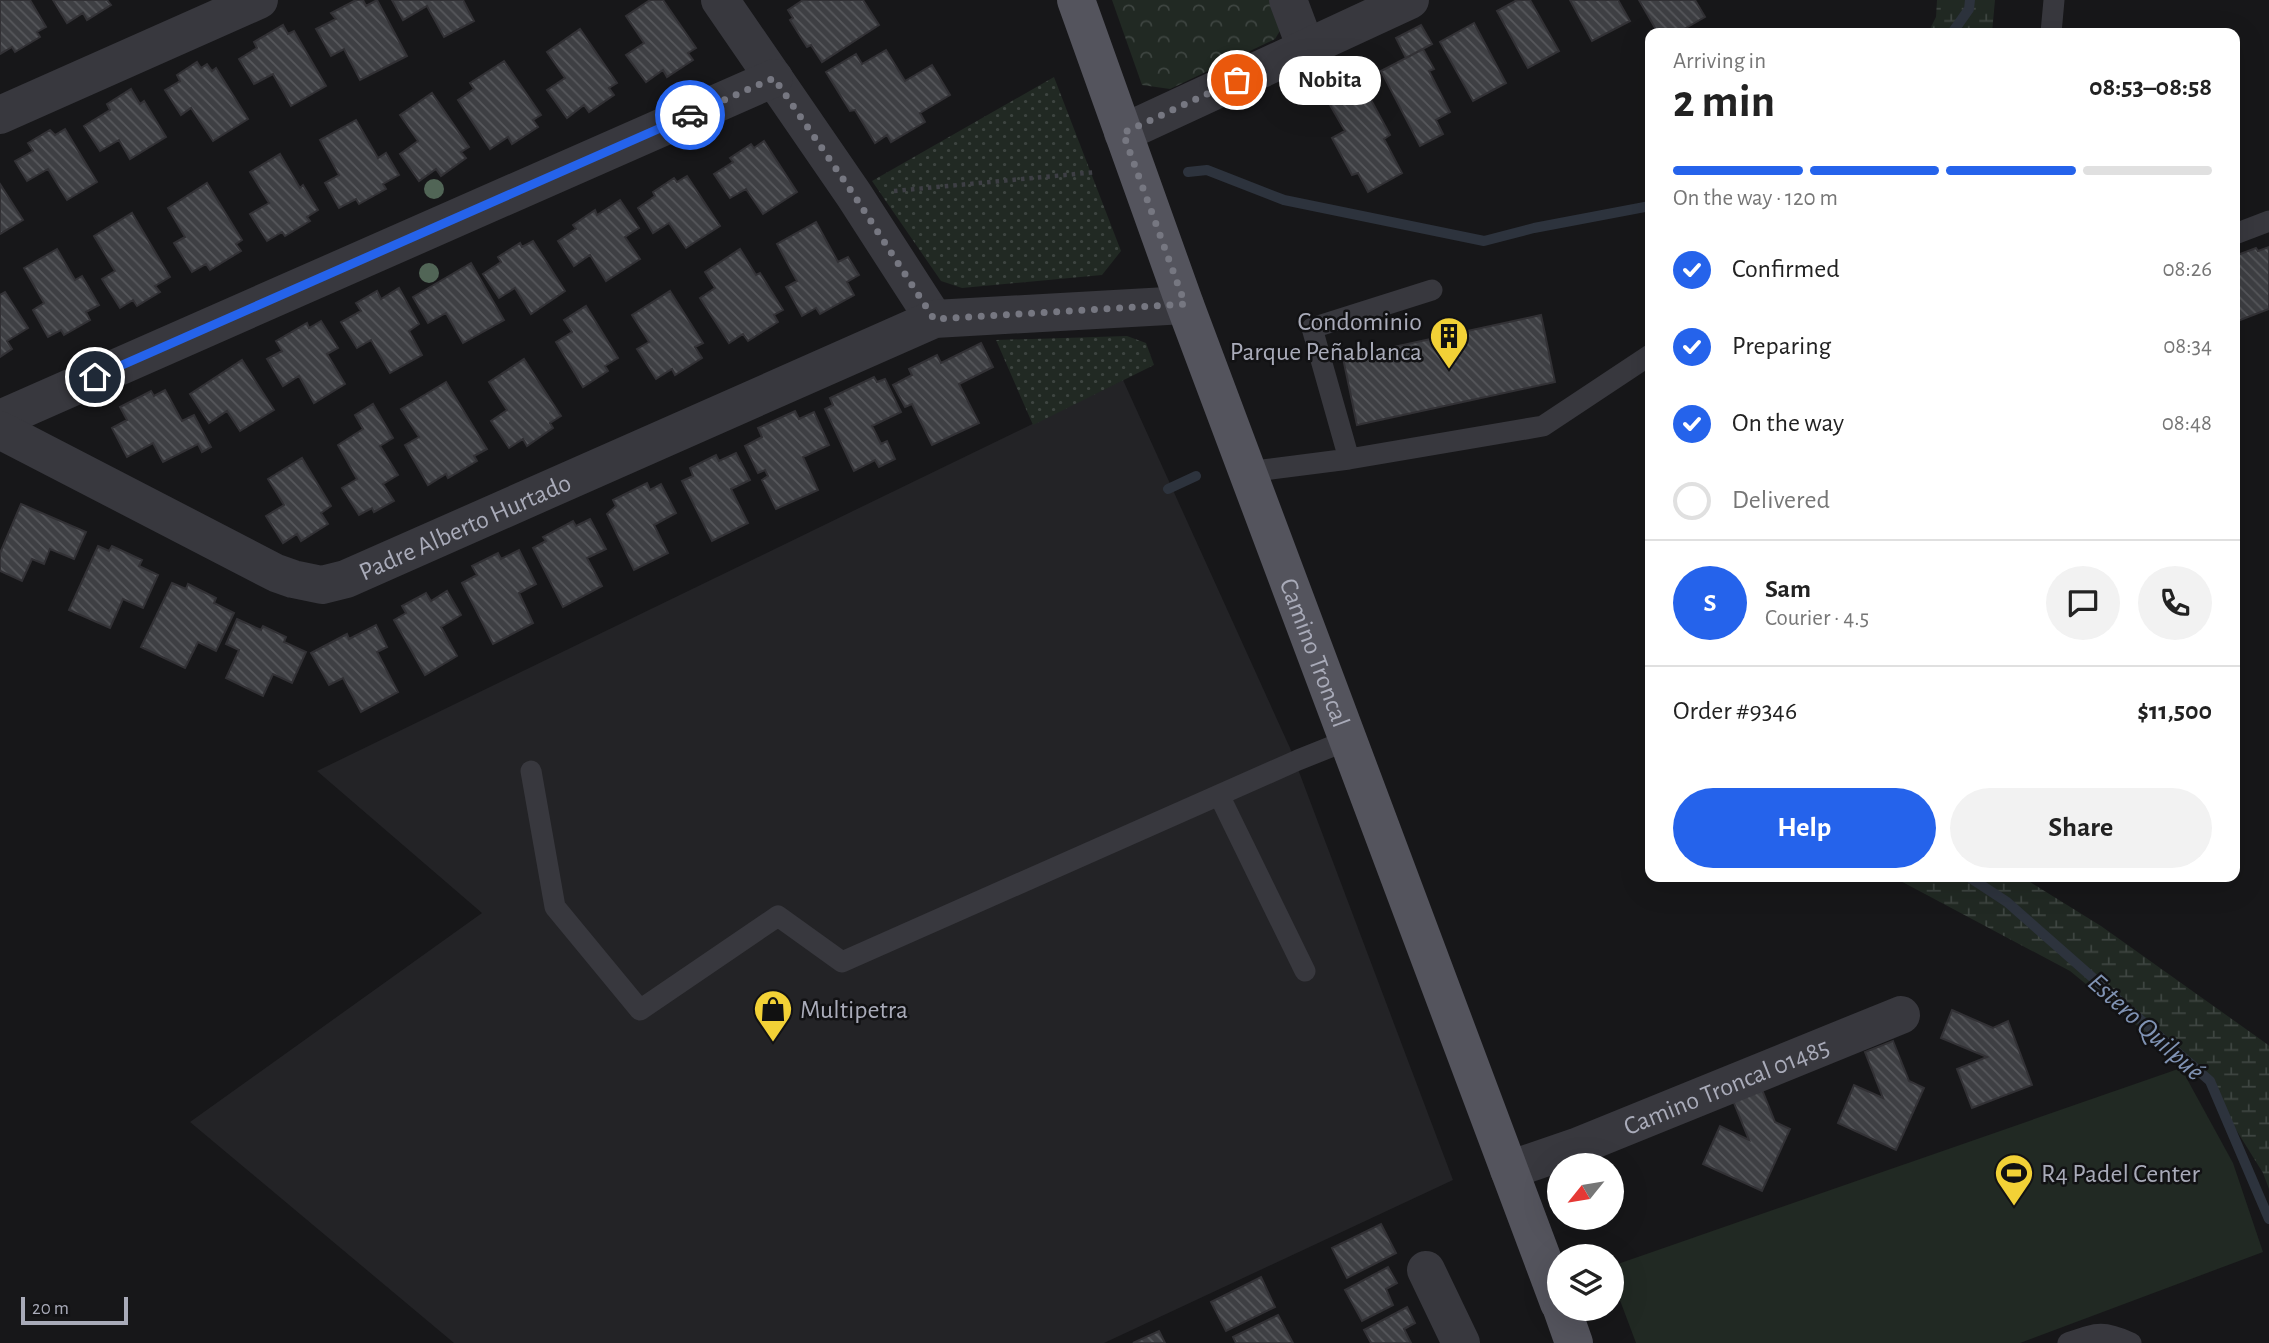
<!DOCTYPE html>
<html lang="en">
<head>
<meta charset="utf-8">
<style>
  body { margin:0; font-family:"Alegreya Sans",sans-serif; background:#f2f2f2; color:#222; height:100vh; display:flex; flex-direction:column; font-size:26px; white-space:nowrap }
  * { box-sizing:border-box; margin:0 }
  p { font-size:23px; color:#767676 }
  .icon { flex:none; width:38px; height:38px; fill:none; stroke:currentColor; stroke-width:2; stroke-linecap:round; stroke-linejoin:round }
  .map { position:relative; flex:1; overflow:hidden }
  .drawer { position:absolute; left:1645px; top:28px; width:595px; height:854px; display:flex; flex-direction:column; background:#fff; border-radius:14px; box-shadow:0 7px 28px #0002 }
  .drawer>* { flex:none }
  .needle { width:46px; rotate:240deg }
  .buttons { position:absolute; left:1547px; top:1153px; display:grid; gap:14px }
  .buttons a { display:grid; place-items:center; width:77px; height:77px; border-radius:50%; background:#fff; box-shadow:0 7px 28px #0002; font-size:35px }
  .scale { position:absolute; left:21px; bottom:18px; width:107px; box-sizing:border-box; padding-left:7px; border:4px solid #a9abb9; border-top:0; font-size:19px; line-height:24px; white-space:nowrap; color:#a9abb9; -webkit-text-stroke:5px #121214; paint-order:stroke }
  .pin { position:absolute; display:grid; place-items:center; width:60px; height:60px; color:#fff; margin:-30px; border:4px solid #fff; border-radius:50%; box-shadow:0 2px 7px #0007 }
  .courier { position:absolute; display:grid; place-items:center; width:70px; height:70px; margin:-35px; border:5px solid #2563eb; border-radius:50%; background:#fff; color:#222; box-shadow:0 2px 9px #0007 }
  .bubble { position:absolute; height:49px; border-radius:24px; background:#fff; box-shadow:0 7px 28px #0002; font-size:23px; font-weight:600; line-height:49px; text-align:center }
  .head em { font-style:normal; font-weight:600 }
  .head div { display:flex; flex-direction:column-reverse }
  .head { display:flex; align-items:center; justify-content:space-between; height:119px; padding:0 28px }
  h1 { font-size:46px; font-weight:600; line-height:52px }
  .bar { display:grid; grid-template-columns:repeat(4,1fr); gap:10px 7px; align-content:center; height:84px; padding:0 28px }
  .bar i { height:9px; border-radius:5px; background:#e0e0e0 }
  .bar .current { background:#2563eb }
  .bar p { grid-column:span 4 }
  .line { display:flex; align-items:center; gap:18px; padding:0 28px; border-top:2px solid #e0e0e0 }
  .line div { flex:1 }
  .round { display:grid; place-items:center; flex:none; width:74px; height:74px; border-radius:37px; background:#f2f2f2 }
  ol { padding:0 28px; list-style:none }
  li { display:flex; align-items:center; gap:21px; height:77px }
  li p { margin-inline-start:auto }
  li .icon { padding:7px; border-radius:50%; background:#2563eb; color:#fff; stroke-width:4 }
  li:last-child { color:#767676 }
  li i { width:38px; height:38px; border:4px solid #e0e0e0; border-radius:50% }
  .primary-button { display:flex; gap:14px; margin-top:auto; padding:14px 28px }
  .primary-button a { flex:1; height:80px; border-radius:42px; background:#2563eb; color:#fff; font-size:28px; font-weight:600; line-height:80px; text-align:center }
  .primary-button a+a { background:#f2f2f2; color:#222 }
  .map>svg:first-child { display:block }
</style>
</head>
<body>
<div class="map">
<svg width="2269" height="1343" viewBox="0 0 2269 1343">
  <defs>
    <pattern id="grass-dots" width="8" height="8" patternUnits="userSpaceOnUse" patternTransform="scale(1.75)"><rect width="8" height="8" fill="#212923"/><path d="M2 2h.1M6 6h.1" fill="none" stroke="#3e4541" stroke-width="1.8" stroke-linecap="round"/></pattern>
    <pattern id="wetland-marsh" width="20" height="14" patternUnits="userSpaceOnUse" patternTransform="scale(1.75)"><rect width="20" height="14" fill="#212923"/><path d="M1 5h8M5 5V1M11 12h8M15 12V8" fill="none" stroke="#3e4541"/></pattern>
    <pattern id="park-crowns" width="20" height="18" patternUnits="userSpaceOnUse" patternTransform="scale(1.75)"><rect width="20" height="18" fill="#212923"/><path d="M2 6a3 3 0 1 1 6 0M12 15a3 3 0 1 1 6 0" fill="none" stroke="#3e4541"/></pattern>
    <pattern id="building-back-hatch" width="6" height="6" patternUnits="userSpaceOnUse" patternTransform="scale(1.75)"><rect width="6" height="6" fill="#3e3f43"/><path d="M-1 5l2 2M0 0l6 6M5-1l2 2" fill="none" stroke="#57585c"/></pattern>
  </defs>
  <rect width="100%" height="100%" fill="#171719"/>
  <!-- built -->
  <path fill="#232326" d="M1123,380L1290,748L1453,1180L1104,1343H454L190,1122L482,913L317,771Z"/>
  <!-- grass -->
  <path fill="url(#grass-dots)" d="M1054,77L1121,251L1102,275L962,288L941,281L872,181Z
    M1127,336L1146,343L1154,365L1033,425L996,340Z"/>
  <!-- wetland -->
  <path fill="url(#wetland-marsh)" d="M1937,0H1995L1992,33H1928L1936,17Z
    M1893,877H2022L2101,926L2267,1044L2269,1046V1189L2263,1173L2207,1083L2070,971Z"/>
  <!-- park -->
  <path fill="url(#park-crowns)" d="M1112,0H1278L1286,21L1275,39L1170,89L1142,85Z"/>
  <!-- pitch -->
  <path fill="#212923" d="M2181,1068L2233,1163L2263,1252L2020,1343H1636L1612,1279V1266Z"/>
  <g fill="none" stroke-linecap="round" stroke-linejoin="round">
    <!-- stream -->
    <path stroke="#2d333d" stroke-width="10" d="M1952,33L1969,9L1970,0
      M1188,172L1207,170L1284,200L1484,241L1534,228L1650,206
      M1168,489L1196,476
      M1969,877L2007,902L2210,1081L2269,1219"/>
  </g>
  <!-- building -->
  <path fill="url(#building-back-hatch)" stroke="#323135" stroke-width="2" d="M0,0H30L46,27L37,32L40,37L15,52L12,47L0,54Z
    M53,0H107L111,5L87,20L83,13L67,23Z
    M356,0H363L366,6L377,0L407,56L360,80L344,49L331,56L316,29L336,19L331,13Z
    M392,0H463L474,21L444,37L427,6L403,20Z
    M650,0H663L696,48L688,53L693,60L667,77L663,70L646,82L626,55L644,43L626,16Z
    M803,0H863L879,25L822,62L811,45L807,47L790,20L793,18L788,10Z
    M1517,0H1530L1559,51L1528,68L1497,11Z
    M1570,0H1618L1630,21L1592,41Z
    M1639,0H1695L1705,17L1677,33H1658Z
    M1474,23L1506,83L1473,101L1440,42Z
    M283,25L288,34L294,31L326,86L291,106L273,74L254,84L239,59L257,48L254,42Z
    M1421,25L1432,44L1406,58L1396,38Z
    M580,29L617,83L609,88L614,95L589,112L584,105L567,118L547,90L565,78L547,52Z
    M1423,49L1434,69L1429,71L1450,112L1436,120L1443,134L1420,146L1381,71Z
    M886,50L905,81L932,65L950,95L920,113L925,122L891,142L887,135L875,143L855,110L850,111L826,72L856,54L862,64Z
    M504,61L541,115L533,120L538,127L512,144L508,137L490,149L458,100L474,89L470,83Z
    M197,62L201,68L207,64L212,71L216,68L248,119L213,141L191,108L181,115L165,90L180,81L177,75Z
    M1357,74L1390,135L1384,139L1402,173L1368,192L1358,173L1352,175L1332,138L1345,131L1323,93Z
    M131,89L140,104L144,101L166,137L130,159L119,140L100,151L84,126L110,110L107,104Z
    M432,93L469,147L461,152L466,158L441,176L436,169L419,181L400,154L418,141L400,115Z
    M356,120L378,158L386,153L399,175L383,184L386,189L359,204L356,199L339,208L325,183L339,175L320,140Z
    M65,129L97,182L67,200L48,169L27,181L15,161L33,151L28,143L50,130L55,135Z
    M764,141L797,192L763,214L746,189L730,198L714,174L733,162L730,158L751,144L754,148Z
    M280,154L300,188L303,185L318,210L307,217L310,221L285,236L282,232L267,241L250,214L269,203L250,172Z
    M687,176L720,226L686,248L669,223L653,233L638,208L655,196L653,192L674,178L677,182Z
    M207,183L242,240L236,244L241,251L210,270L206,264L192,272L174,243L185,237L168,208Z
    M0,184L23,220L0,234Z
    M620,200L639,228L625,237L640,259L606,281L590,255L574,266L558,241L576,229L573,225L595,210L597,215Z
    M132,213L170,277L155,286L160,292L137,306L133,300L120,308L102,279L115,271L94,236Z
    M816,222L838,262L848,257L859,275L847,282L854,295L820,314L816,308L802,316L786,287L797,281L777,244Z
    M533,241L565,291L531,314L515,288L499,298L483,274L501,262L498,257L520,243L522,247Z
    M2269,247V309L2235,322V256L2256,248L2258,251Z
    M57,249L75,280L82,276L99,305L86,312L90,320L64,335L61,330L48,337L33,310L44,303L24,268Z
    M740,249L756,275L760,273L783,310L774,315L778,322L748,341L743,334L729,343L700,298L715,288L705,272Z
    M471,263L504,320L463,343L446,313L428,323L413,297Z
    M399,288L419,324L409,331L422,355L390,373L371,340L357,348L341,322L361,311L356,303L377,291L381,299Z
    M670,291L703,343L695,347L702,358L675,375L672,369L656,379L637,349L649,342L632,315Z
    M5,292L28,328L7,341L12,349L0,357V295Z
    M586,306L618,358L605,366L608,371L583,387L556,342L572,332L564,320Z
    M1541,315L1555,382L1357,425L1343,358Z
    M321,321L338,348L327,354L345,384L314,403L299,376L283,386L267,359L282,351L276,341L307,323L309,328Z
    M981,343L993,367L959,384L979,423L932,445L912,404L905,407L893,385L912,375L909,369L937,355L941,363Z
    M524,359L561,416L550,423L553,428L527,446L523,439L509,448L491,421L507,410L489,382Z
    M242,360L274,410L240,431L227,411L209,423L190,394Z
    M874,377L877,382L885,379L901,412L872,426L881,444L887,441L895,459L879,467L875,460L854,471L825,409L833,405L830,398Z
    M446,382L487,449L474,456L477,461L448,478L446,474L428,485L405,445L419,437L401,409Z
    M165,390L182,421L194,415L211,447L202,452L198,444L163,462L153,443L127,457L112,428L127,420L120,407L151,391L154,396Z
    M373,404L393,438L380,446L398,475L383,484L394,501L374,512L372,508L359,515L342,488L357,479L338,445L363,429L355,415Z
    M795,411L799,419L814,412L829,445L803,457L818,490L776,509L762,480L768,476L765,470L758,473L745,446L762,437L758,428Z
    M736,453L750,480L731,489L748,523L712,541L682,481L693,476L690,468L716,455L719,461Z
    M302,458L331,506L321,513L328,524L301,541L297,534L283,543L266,516L284,505L268,479Z
    M647,483L650,490L661,484L676,513L654,525L668,553L634,570L607,514L616,506L613,500Z
    M21,504L86,532L74,559L50,549L44,564L32,559L22,581L0,571V553Z
    M590,519L606,549L587,558L602,586L563,607L533,548L546,541L543,537L573,521L576,526Z
    M98,546L109,551L112,546L142,560L139,566L158,575L143,608L123,599L110,628L69,610Z
    M519,550L536,584L519,593L533,623L493,644L462,583L477,575L472,566L498,553L501,559Z
    M172,583L186,589L188,584L216,598L214,603L234,613L216,651L198,642L185,668L141,647Z
    M447,591L461,615L441,627L457,656L425,675L394,620L406,613L402,606L426,593L431,601Z
    M237,619L261,630L263,626L286,637L284,642L306,652L292,683L273,674L263,696L226,678L239,650L226,644Z
    M376,625L387,647L377,652L398,692L361,712L343,678L329,685L311,653L347,634L349,639Z
    M1952,1010L1993,1028L2008,1021L2032,1085L1972,1108L1957,1069L1987,1057L1941,1038Z
    M1893,1041L1909,1081L1924,1088L1896,1150L1838,1123L1854,1085L1883,1098L1865,1052Z
    M1759,1082L1775,1122L1790,1129L1762,1191L1703,1164L1720,1126L1749,1140L1730,1093Z
    M1381,1224L1396,1253L1347,1278L1332,1248Z
    M1388,1267L1397,1283L1386,1289L1393,1305L1362,1321L1345,1290Z
    M1261,1277L1275,1307L1226,1331L1211,1302Z
    M1407,1307L1415,1323L1404,1329L1411,1343H1371L1364,1330Z
    M1278,1315L1293,1343H1236L1233,1337Z
    M1159,1331L1165,1343H1133Z"/>
  <g fill="none" stroke-linecap="round" stroke-linejoin="round">
    <!-- path -->
    <path stroke="#3e3f45" stroke-width="4.5" stroke-dasharray="3.5 5" stroke-linecap="butt" d="M894,191L1097,172"/>
    <!-- lane -->
    <path stroke="#38383e" stroke-width="21" d="M2051,33L2054,0
      M2235,234L2269,221
      M1349,459L1312,328L1432,290
      M1247,472L1349,459L1543,426L1650,355
      M531,771L555,907L640,1010L778,916L842,962L1298,760L1348,740
      M1219,795L1305,971
      M2068,1343C2097,1333 2102,1330 2131,1343"/>
    <!-- street -->
    <g stroke="#38383e" stroke-width="38">
      <path d="M720,0L854,195L934,319"/>
      <path d="M1288,0L1306,48"/>
      <path d="M0,115L259,0"/>
      <path d="M1123,133L1410,0"/>
      <path d="M0,419L774,78"/>
      <path id="s1" d="M0,430L276,573L293,579L322,585L346,579L934,319L1185,305"/>
      <path id="s2" d="M1509,1170L1576,1147L1901,1015"/>
      <path d="M1426,1270L1461,1343"/>
    </g>
    <!-- primary -->
    <g stroke="#54545d" stroke-width="38">
      <path id="s3" d="M1076,0L1185,305L1559,1303"/>
      <path d="M1562,1309L1574,1343"/>
    </g>
  </g>
  <!-- trees -->
  <g fill="#516556">
    <circle cx="434" cy="189" r="10"/>
    <circle cx="429" cy="273" r="10"/>
  </g>
  <g fill="none" stroke-linecap="round" stroke-linejoin="round">
    <!-- done -->
    <path stroke="#767781" stroke-width="7" stroke-dasharray="0 12.6" d="M690,115L774,78L854,195L934,319L1185,304L1123,133L1237,80"/>
    <!-- route -->
    <path stroke="#2563eb" stroke-width="9" d="M95,377L690,115"/>
  </g>
  <!-- icons -->
  <defs>
    <g id="building-pin" transform="scale(2.0125)"><path d="M0 17L-7.5 6A9.5 9.5 0 1 1 7.5 6Z" fill="#f2d136" stroke="#121214"/><path d="M-4-6H4V6H1V3H-1V6H-4ZM-2.5-4.3h1.7v1.8h-1.7ZM.8-4.3h1.7v1.8H.8ZM-2.5-1h1.7V.8h-1.7ZM.8-1h1.7V.8H.8Z" fill="#111"/></g>
    <g id="shop-pin" transform="scale(2.0125)"><path d="M0 17L-7.5 6A9.5 9.5 0 1 1 7.5 6Z" fill="#f2d136" stroke="#121214"/><path d="M-5-2.5h2.3a2.7 3.5 0 0 1 5.4 0H5L5.5 6h-11ZM-1.5-2.5h3a1.5 2.3 0 0 0-3 0Z" fill="#111"/></g>
    <g id="stadium-pin" transform="scale(2.0125)"><path d="M0 17L-7.5 6A9.5 9.5 0 1 1 7.5 6Z" fill="#f2d136" stroke="#121214"/><path d="M0-5a6.5 5 0 1 0 0 10a6.5 5 0 1 0 0-10ZM-3.5-1.8h7v3.6h-7Z" fill="#111"/></g>
  </defs>
  <g fill-rule="evenodd">
    <use href="#building-pin" x="1449" y="336"/>
    <use href="#shop-pin" x="773" y="1009"/>
    <use href="#stadium-pin" x="2014" y="1173"/>
  </g>
  <g text-anchor="middle" stroke-width="5" stroke-linejoin="round" paint-order="stroke">
    <!-- poi labels -->
    <g font-size="26" fill="#a9abb9" stroke="#121214" text-anchor="start">
      <text x="1422" y="330" text-anchor="end">Condominio<tspan x="1422" dy="30">Parque Peñablanca</tspan></text>
      <text x="800" y="1018">Multipetra</text>
      <text x="2041" y="1182">R4 Padel Center</text>
    </g>
    <!-- street labels -->
    <g font-size="26" fill="#a9abb9" stroke="#121214">
      <text dy="9" stroke="none"><textPath href="#s1" startOffset="513">Padre Alberto Hurtado</textPath></text>
      <text dy="9" stroke="none"><textPath href="#s3" startOffset="695">Camino Troncal</textPath></text>
      <text dy="9" stroke="none"><textPath href="#s2" startOffset="233">Camino Troncal 01485</textPath></text>
    </g>
    <!-- water labels -->
    <g font-size="28" font-style="italic" fill="#8093b4" stroke="#121214">
      <text transform="translate(2147 1026) rotate(42)" y="10">Estero Quilpué</text>
    </g>
  </g>
</svg>
<div class="buttons">
<a><svg class="needle" viewBox="-14 -14 28 28"><path d="M0-13l5 13h-10z" fill="#e53935"/><path d="M0 13l5-13h-10z" fill="#767676"/></svg></a>
<a><svg class="icon" aria-label="layers" viewBox="0 0 24 24"><path d="M12 4l9 5-9 5-9-5zM3 14l9 5 9-5"/></svg></a>
</div>
<div class="scale">20 m</div>
<div class="pin" style="left:1237px;top:80px;background:#ea580c"><svg class="icon" aria-label="bag" viewBox="0 0 24 24"><path d="M5 8h14l-1 12H6zM9 8a3 3 0 0 1 6 0"/></svg></div>
<div class="pin" style="left:95px;top:377px;background:#1f2937"><svg class="icon" aria-label="home" viewBox="0 0 24 24"><path d="M3 11l9-7 9 7M6 9v11h12V9"/></svg></div>
<div class="courier" style="left:690px;top:115px"><svg class="icon" aria-label="car" viewBox="0 0 24 24"><path d="M5 17H2v-5l4-1 3-4h7l3 4 3 1v5h-3M9 17h6M6 11h13"/><circle cx="7" cy="17" r="2"/><circle cx="17" cy="17" r="2"/></svg></div>
<div class="bubble" style="left:1279px;top:56px;width:102px">Nobita</div>
<section class="drawer">
<div class="head"><div><h1>2 min</h1><p>Arriving in</p></div><em>08:53–08:58</em></div>
<div class="bar"><i class="current"></i><i class="current"></i><i class="current"></i><i></i><p>On the way · 120 m</p></div>
<ol>
<li><svg class="icon" aria-label="check" viewBox="0 0 24 24"><path d="M5 12l5 5 9-10"/></svg>Confirmed<p>08:26</p></li>
<li><svg class="icon" aria-label="check" viewBox="0 0 24 24"><path d="M5 12l5 5 9-10"/></svg>Preparing<p>08:34</p></li>
<li><svg class="icon" aria-label="check" viewBox="0 0 24 24"><path d="M5 12l5 5 9-10"/></svg>On the way<p>08:48</p></li>
<li><i></i>Delivered</li>
</ol>
<div class="line" style="height:126px"><b class="round" style="background:#2563eb;color:#fff">S</b><div><b>Sam</b><p>Courier · 4.5</p></div><a class="round"><svg class="icon" aria-label="chat" viewBox="0 0 24 24"><path d="M4 5h16v11H9l-5 4z"/></svg></a><a class="round"><svg class="icon" aria-label="phone" viewBox="0 0 24 24"><path d="M5 4h4l2 5-3 2q2 4 5 5l2-3 5 2v4C11 20 4 13 5 4z"/></svg></a></div>
<div class="line" style="height:91px"><div>Order #9346</div><b>$11,500</b></div>
<div class="primary-button"><a>Help</a><a>Share</a></div>
</section>
</div>
</body>
</html>
